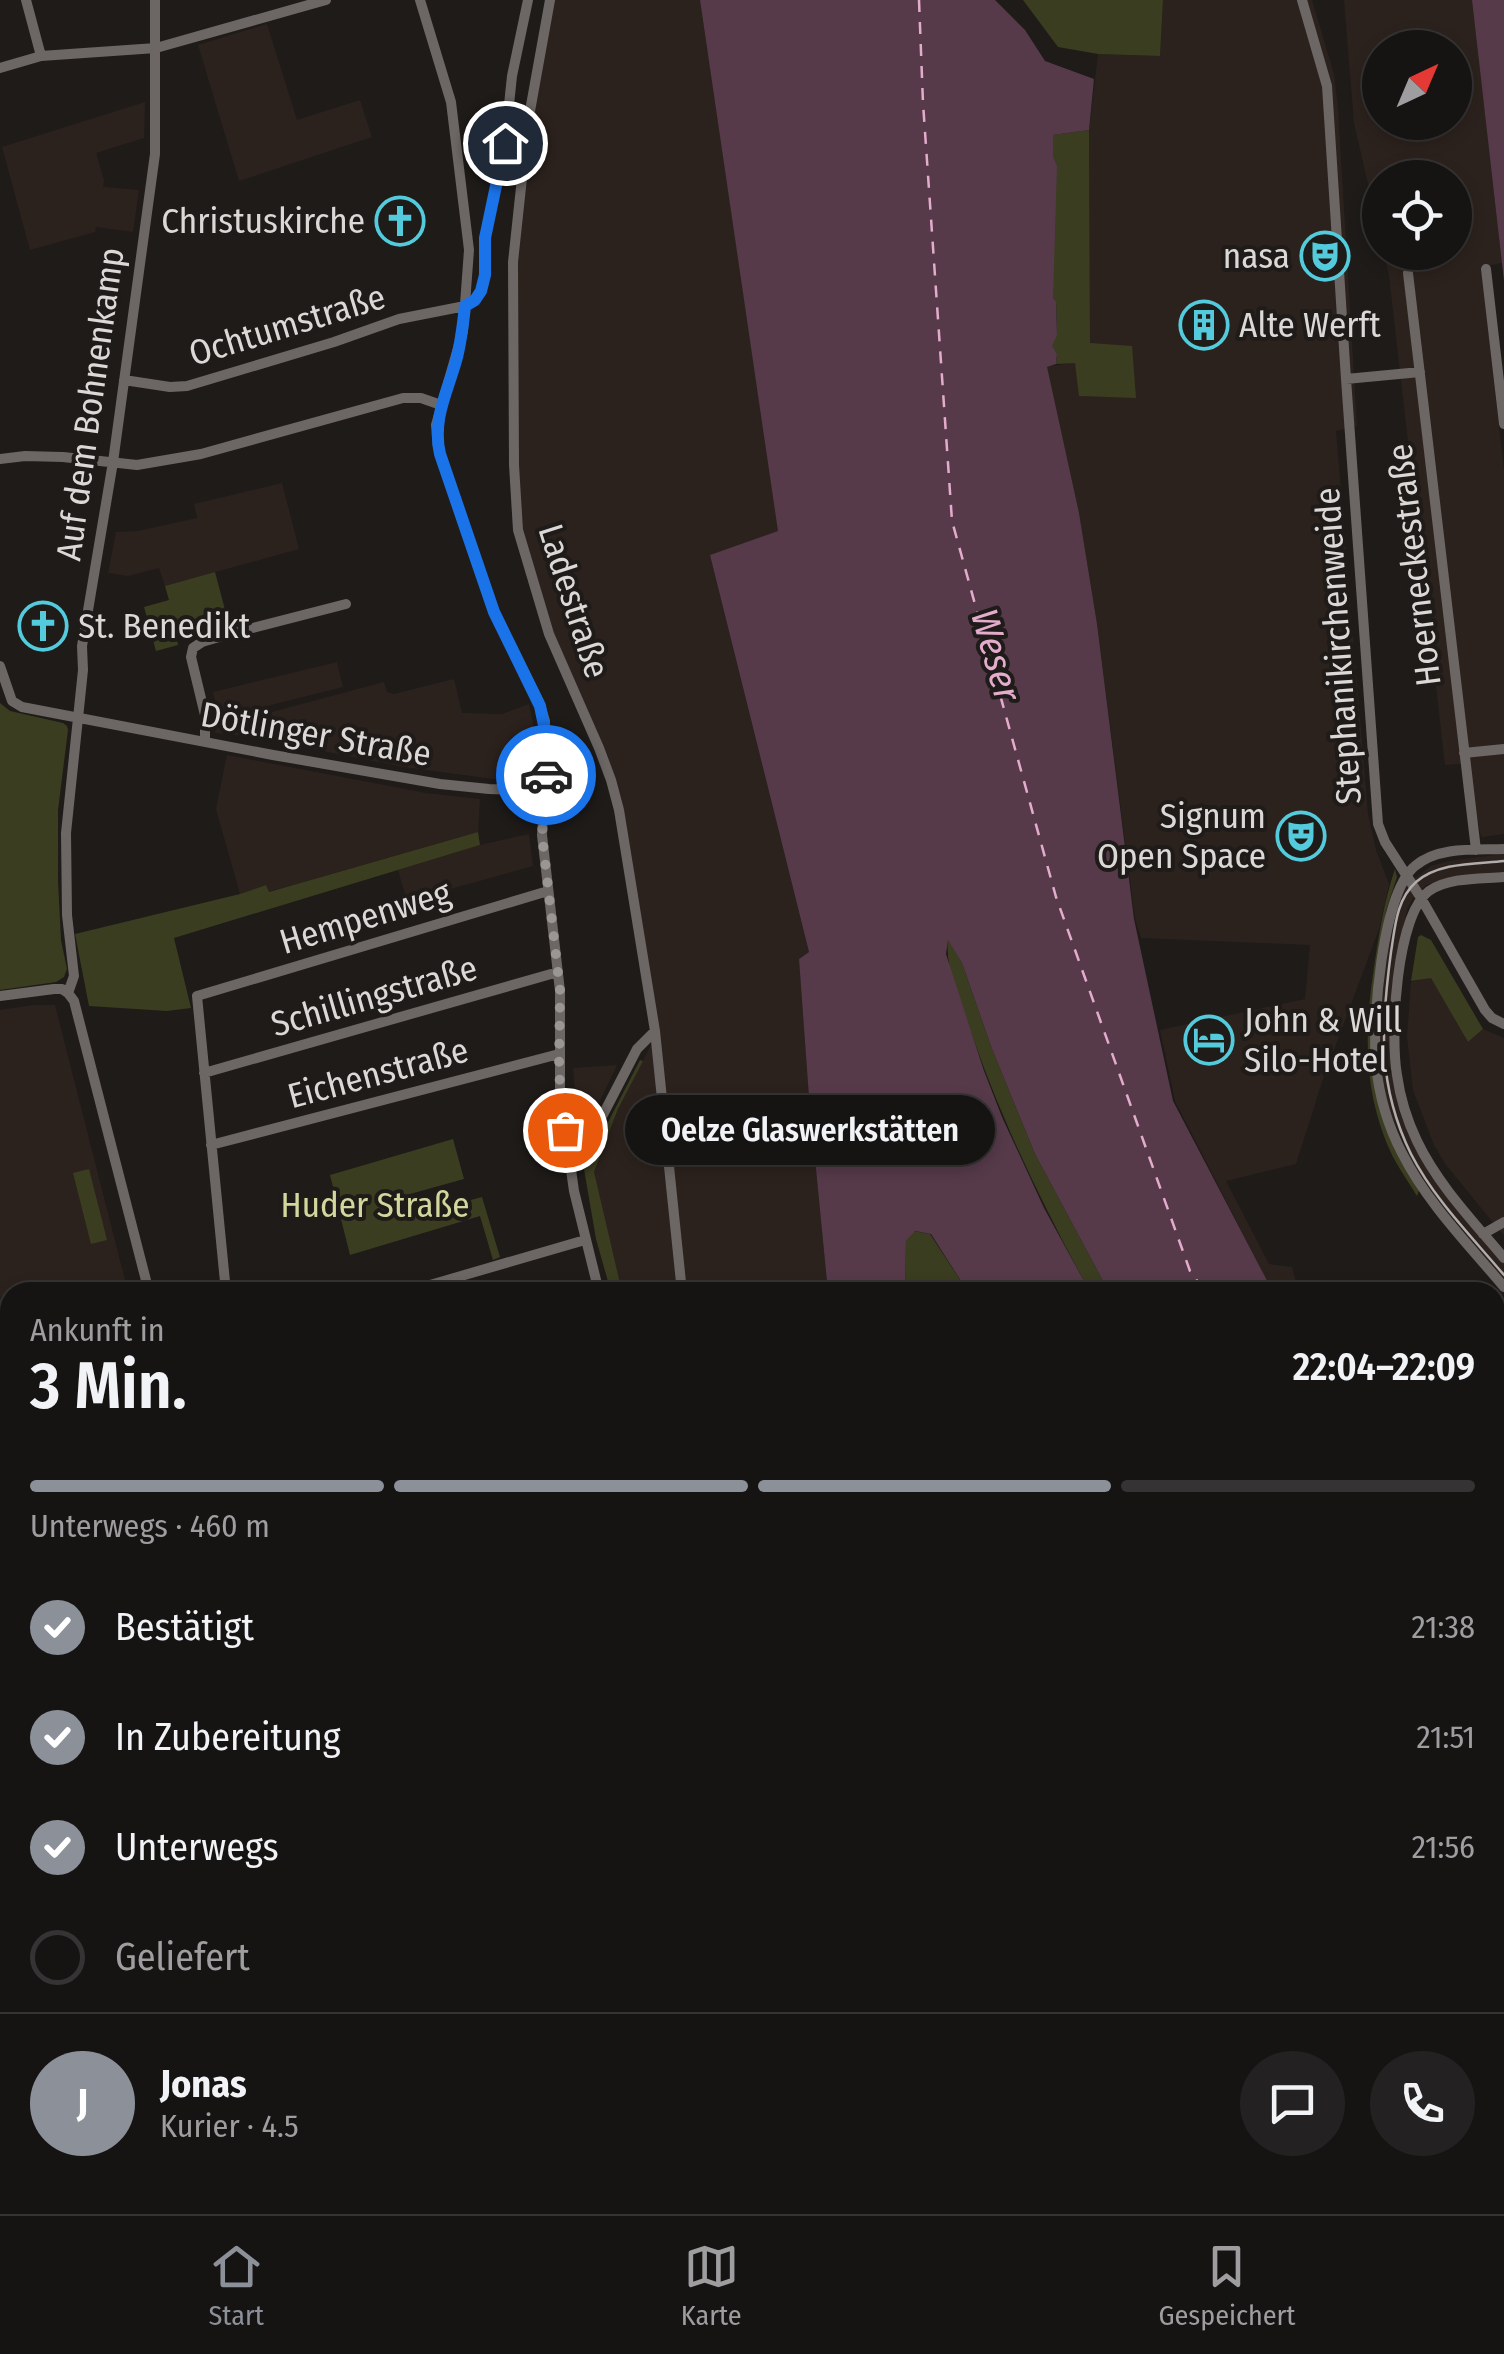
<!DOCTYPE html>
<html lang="de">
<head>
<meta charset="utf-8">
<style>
  body { margin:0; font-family:"Fira Sans Condensed",sans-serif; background:#232121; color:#f1f3f6; height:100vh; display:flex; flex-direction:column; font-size:38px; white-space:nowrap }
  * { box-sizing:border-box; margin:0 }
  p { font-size:32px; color:#9e9ea0 }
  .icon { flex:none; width:55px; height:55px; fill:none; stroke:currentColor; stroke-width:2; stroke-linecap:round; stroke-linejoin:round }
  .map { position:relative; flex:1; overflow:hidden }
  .side { position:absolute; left:0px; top:1282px; width:1505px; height:932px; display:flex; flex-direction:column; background:#161413; border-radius:30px 30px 0 0; box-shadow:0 5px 15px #0003,0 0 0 2px #353333 }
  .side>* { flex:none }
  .needle { width:65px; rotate:44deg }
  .fabs { position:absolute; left:1362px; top:30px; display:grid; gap:20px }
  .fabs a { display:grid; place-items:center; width:110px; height:110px; border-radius:50%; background:#161413; box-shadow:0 5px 15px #0003,0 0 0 2px #353333; font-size:50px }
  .pin { position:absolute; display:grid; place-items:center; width:85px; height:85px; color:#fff; margin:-42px; border:5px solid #fff; border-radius:50%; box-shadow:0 2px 10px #0007 }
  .courier { position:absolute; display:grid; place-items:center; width:100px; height:100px; margin:-50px; border:8px solid #1a73e8; border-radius:50%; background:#fff; color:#222; box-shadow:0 2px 12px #0007 }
  .bubble { position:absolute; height:70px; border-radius:35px; background:#161413; box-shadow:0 5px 15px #0003,0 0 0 2px #353333; font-size:32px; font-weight:600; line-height:70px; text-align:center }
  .summary em { font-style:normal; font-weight:600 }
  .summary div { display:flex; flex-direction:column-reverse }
  .summary { display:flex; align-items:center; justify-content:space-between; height:170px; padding:0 30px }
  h1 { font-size:65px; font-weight:600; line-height:75px }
  .bar { display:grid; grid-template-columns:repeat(4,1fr); gap:15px 10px; align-content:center; height:120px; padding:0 30px }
  .bar i { height:12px; border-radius:8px; background:#353333 }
  .bar .selected { background:#8c9099 }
  .bar p { grid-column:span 4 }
  .line { display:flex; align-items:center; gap:25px; padding:0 30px; border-top:2px solid #353333 }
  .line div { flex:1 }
  .round { display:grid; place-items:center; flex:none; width:105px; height:105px; border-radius:52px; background:#232121 }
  ol { padding:0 30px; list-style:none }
  li { display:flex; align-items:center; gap:30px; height:110px }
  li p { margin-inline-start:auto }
  li .icon { padding:10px; border-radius:50%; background:#8c9099; color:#fff; stroke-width:4 }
  li:last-child { color:#9e9ea0 }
  li i { width:55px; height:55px; border:5px solid #353333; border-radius:50% }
  .tabs { display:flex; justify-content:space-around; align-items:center; height:140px; border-top:2px solid #353333; background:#161413; font-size:28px; color:#9e9ea0 }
  .tabs a { display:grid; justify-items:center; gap:5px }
  .tabs .selected { color:#8c9099 }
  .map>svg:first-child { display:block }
</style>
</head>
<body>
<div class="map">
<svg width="1504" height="2214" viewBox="0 0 1504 2214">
  <rect width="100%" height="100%" fill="#1e1b19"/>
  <!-- built -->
  <path fill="#2c221d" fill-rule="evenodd" d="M545,0H700L779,532L710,555L809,952L799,959L809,1097L828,1292H622L600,1203L594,1172L618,1109L653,1041L609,781L547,635L516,530L510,261Z
    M1163,0H1312L1334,74L1338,108L1357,426L1336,431L1368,814L1376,850L1389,884L1379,929L1322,1082L1296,1164L1226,1181L1269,1264L1292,1267L1296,1282L1278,1292H1273L1271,1289L1175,1101L1160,1030L1305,999L1310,945L1141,938L1135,919L1097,624L1079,513L1046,367L1075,362L1080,396L1136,397L1090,344L1089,130L1098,54L1160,56Z
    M1344,0H1472L1502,263L1481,267L1504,470V834L1482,837L1480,833L1469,763L1445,765L1389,276L1384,253L1455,252V178H1380V236L1354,123ZM1380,48H1455V122H1380Z
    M267,24L297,120L360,100L372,137L239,181L198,45Z
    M145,102L144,138L96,153L104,180L103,187L139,190L133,232L96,227L95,232L30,250L2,147Z
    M282,483L299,549L165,586L159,568L128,576L108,573L116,532L138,531L197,518L194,504Z
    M337,662L343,687L219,718L213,692Z
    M454,679L462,713L502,714L529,704L533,723L530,784L404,767L246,736L215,733L216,727L384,682L387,692L394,694Z
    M227,755L426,793L480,799L478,832L268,892L266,885L240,894L216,809Z
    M529,834L533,866L407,901L398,870L480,845Z
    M1504,854V872L1442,880L1426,885L1413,898L1407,909L1397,964V1094L1448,1196L1504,1263V1281L1435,1197L1413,1164L1389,1110L1381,1076L1379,1049V1016L1393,913L1407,884L1431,866L1448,861Z
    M1431,977L1468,1042L1483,1029L1504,1038V1236L1446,1165L1434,1145L1413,1090L1407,1037L1411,982Z
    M34,1005H55L128,1292H10V1530L0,1532V1010Z
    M617,1065L590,1122L591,1124L586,1128L580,1127L577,1114L573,1068Z
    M10,1562V2205H598L585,2214H0V1564Z
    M966,2205H1202L1185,2214H973Z"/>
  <!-- green -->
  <path fill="#3b3d20" d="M1023,0H1163L1160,56L1098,54L1058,47Z
    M1089,130L1090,343L1132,346L1136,398L1079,396L1075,363L1056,364L1057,354L1051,346L1057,334L1056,301L1053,298V135Z
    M215,572L228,621L176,635L178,645L156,651L144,607L169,600L165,586Z
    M0,703L10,711L63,723L67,726L68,730L58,810V881L61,940L67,969L64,977L56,982L0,990Z
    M478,832L480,845L174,938L191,1008L167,1011L89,1006L75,934L240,894L266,885L269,892Z
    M1395,869L1397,877L1386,911L1372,1010L1378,1098L1419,1190L1417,1196C1409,1183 1400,1170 1393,1157C1363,1095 1364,1033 1374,967C1379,934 1384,901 1395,869Z
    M1421,935L1431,940L1483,1029L1468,1042L1431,978L1411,981L1418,937Z
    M948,939L962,963L992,1049L1035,1154L1109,1292H1090C1042,1204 999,1116 967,1020C958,994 945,966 948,939Z
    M640,1060L643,1061L618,1109L594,1172L622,1292H611L596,1239L584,1169Z
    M453,1139L464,1179L410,1194L415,1215L482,1197L500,1257L493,1260L480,1216L350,1255L330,1175Z
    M89,1169L107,1240L91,1244L73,1173Z
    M914,1231L930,1234L968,1292H905L906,1241Z
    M1184,2205H1337L1318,2214H1169Z
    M1363,2205H1469L1475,2207L1451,2214H1342Z"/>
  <!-- water -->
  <path fill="#563a4a" d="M700,0H995L1025,30L1045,61L1094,79L1089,130L1053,135V157L1057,166L1053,298L1056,301L1057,335L1052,346L1057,354L1056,364L1047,367L1079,513L1097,624L1134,919L1173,1101L1273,1292H1109L1035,1154L992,1049L962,963L948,940L946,954L984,1071L1002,1117L1044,1208L1090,1292H968L931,1234L915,1231L906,1241L905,1292H828L809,1097L799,959L809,952L710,555L778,531Z
    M1472,0H1504V281Z
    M1495,1592L1504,1603V1898L1495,1883Z
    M1495,1911L1504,1928V2185L1495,2162Z"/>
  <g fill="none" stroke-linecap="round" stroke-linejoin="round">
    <!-- ferry -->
    <path stroke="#e4accc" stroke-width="2.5" stroke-dasharray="12 10" stroke-linecap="butt" d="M919,0L923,103L952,521L1056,897L1190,1271L1205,1292
      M1495,1724L1504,1737"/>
    <!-- minor -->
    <path stroke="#6c6765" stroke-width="10" d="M26,0L41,56
      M420,0L451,102L469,250L463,331L436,425L438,447L494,612L539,702L545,721L546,775L542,835L560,991V1092L574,1191L599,1292
      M550,0L528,122L513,262L514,465L518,530L549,634L599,748L611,780L619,810L655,1031L682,1292
      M1302,0L1327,86L1346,379L1378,824L1385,842L1421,898L1485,1010L1492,1018L1504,1024
      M0,68L41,56L156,48L326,0
      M1486,269L1504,424
      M1408,273L1476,850
      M1346,379L1420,372
      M124,380L170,387L187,386L334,342L399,319L465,306L475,300L481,291L485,275V238L505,143L512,76L528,0
      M0,459L25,456L63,457L137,465L201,454L403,398H421L441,405
      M0,666L12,701L22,707L273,755L440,784L489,789L545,791
      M205,742V715L191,657L193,648L202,642L233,633L346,604
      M1464,753L1504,749
      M1504,849C1476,850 1438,846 1415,866C1382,893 1372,1022 1376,1065C1379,1095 1388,1126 1402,1153C1427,1203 1469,1245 1504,1287
      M1504,877C1481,879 1449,877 1429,891C1396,915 1390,1035 1397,1075C1400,1097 1407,1120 1417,1141C1438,1185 1473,1221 1504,1258
      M68,993L74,976L67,915L66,833L83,670L82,646L113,462L155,154V0
      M68,993L74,1001L149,1292
      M0,996L54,989H62L68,993
      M204,1073L558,972
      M211,1145L559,1054
      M569,1153L584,1144L594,1132L637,1049L655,1031
      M1483,1234L1504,1222
      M226,1292L197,996L548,891
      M406,1292L585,1240
      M0,1541L10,1539
      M0,1553L10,1552
      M425,2205L427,2214
      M625,2205L634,2214
      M693,2214L694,2205
      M792,2214V2205
      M986,2214L999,2205"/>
    <!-- highway -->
    <path stroke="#e7878e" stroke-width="15" d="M1496,2214L1504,2211"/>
    <!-- tram -->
    <path stroke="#b0adac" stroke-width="2.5" d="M1504,861C1476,864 1439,862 1416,882C1396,900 1395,928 1391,952C1381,1026 1377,1085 1411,1154C1434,1199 1472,1237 1504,1275"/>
    <!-- rail casing -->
    <g stroke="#b0adac" stroke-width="6">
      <path id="rail" d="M1495,2056L1504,2052
        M1111,2214L1132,2205
        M1139,2214L1157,2205"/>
    </g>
    <!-- rail -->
    <use href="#rail" stroke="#1e1b19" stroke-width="2.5" stroke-dasharray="8" stroke-linecap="butt"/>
  </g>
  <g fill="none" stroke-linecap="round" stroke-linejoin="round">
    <!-- done -->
    <path stroke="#999694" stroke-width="10" stroke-dasharray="0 18" d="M546,775L542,835L560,990L559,1073L565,1130"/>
    <!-- route -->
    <path stroke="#1a73e8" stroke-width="12" d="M505,143L485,238V275L481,291L475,300L465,306C463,325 461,343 456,361C447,393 432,420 440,454L494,612L540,706L547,740L546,775"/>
  </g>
  <!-- icons -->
  <defs>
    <g id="church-ring" transform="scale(2.5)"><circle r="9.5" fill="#1e1b19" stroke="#53cbdc" stroke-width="1.5"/><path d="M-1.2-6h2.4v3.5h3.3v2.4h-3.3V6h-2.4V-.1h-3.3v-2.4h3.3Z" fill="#53cbdc"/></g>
    <g id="theatre-ring" transform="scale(2.5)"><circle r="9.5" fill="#1e1b19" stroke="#53cbdc" stroke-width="1.5"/><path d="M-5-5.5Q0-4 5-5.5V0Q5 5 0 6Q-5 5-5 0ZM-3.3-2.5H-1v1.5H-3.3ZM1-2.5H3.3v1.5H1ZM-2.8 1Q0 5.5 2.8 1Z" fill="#53cbdc"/></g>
    <g id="building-ring" transform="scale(2.5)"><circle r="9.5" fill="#1e1b19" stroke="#53cbdc" stroke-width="1.5"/><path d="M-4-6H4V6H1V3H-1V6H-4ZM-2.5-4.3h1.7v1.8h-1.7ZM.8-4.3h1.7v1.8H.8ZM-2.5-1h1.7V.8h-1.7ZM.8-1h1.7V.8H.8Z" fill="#53cbdc"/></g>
    <g id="hotel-ring" transform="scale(2.5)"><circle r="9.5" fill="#1e1b19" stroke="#53cbdc" stroke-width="1.5"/><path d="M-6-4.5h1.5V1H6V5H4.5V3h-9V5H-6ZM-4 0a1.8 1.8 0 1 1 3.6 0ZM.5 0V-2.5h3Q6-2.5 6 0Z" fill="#53cbdc"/></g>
  </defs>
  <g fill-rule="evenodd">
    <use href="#church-ring" x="400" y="221"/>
    <use href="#theatre-ring" x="1325" y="256"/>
    <use href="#building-ring" x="1204" y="325"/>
    <use href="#church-ring" x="43" y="626"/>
    <use href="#theatre-ring" x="1301" y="836"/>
    <use href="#hotel-ring" x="1209" y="1040"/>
  </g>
  <g text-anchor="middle" stroke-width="8" stroke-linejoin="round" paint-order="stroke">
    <!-- poi labels -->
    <g font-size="35" fill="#dbd8d7" stroke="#1e1b19" text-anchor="end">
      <text x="365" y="233">Christuskirche</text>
      <text x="1290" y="268">nasa</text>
      <text x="1239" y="337" text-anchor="start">Alte Werft</text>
      <text x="78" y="638" text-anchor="start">St. Benedikt</text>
      <text x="1266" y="828">Signum<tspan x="1266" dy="40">Open Space</tspan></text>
      <text x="1244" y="1032" text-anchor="start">John &amp; Will<tspan x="1244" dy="40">Silo-Hotel</tspan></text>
    </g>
    <!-- street labels -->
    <g font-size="35" fill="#dbd8d7" stroke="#1e1b19">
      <text transform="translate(287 325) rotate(-17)" y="12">Ochtumstraße</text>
      <text transform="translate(90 404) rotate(-82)" y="12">Auf dem Bohnenkamp</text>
      <text transform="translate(1414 565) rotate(-97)" y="12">Hoerneckestraße</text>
      <text transform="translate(574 601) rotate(72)" y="12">Ladestraße</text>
      <text transform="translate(1338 646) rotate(-94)" y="12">Stephanikirchenweide</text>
      <text transform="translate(316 734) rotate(10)" y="12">Dötlinger Straße</text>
      <text transform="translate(365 917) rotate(-17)" y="12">Hempenweg</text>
      <text transform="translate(374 996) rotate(-16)" y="12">Schillingstraße</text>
      <text transform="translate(378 1073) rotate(-15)" y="12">Eichenstraße</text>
    </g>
    <!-- park labels -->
    <g font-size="35" fill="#d2d79d" stroke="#1e1b19">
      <text x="375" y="1217">Huder Straße</text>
    </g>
    <!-- water labels -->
    <g font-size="38" font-style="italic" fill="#e4accc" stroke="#1e1b19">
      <text transform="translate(996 655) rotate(74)" y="13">Weser</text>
    </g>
  </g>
</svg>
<div class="fabs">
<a><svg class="needle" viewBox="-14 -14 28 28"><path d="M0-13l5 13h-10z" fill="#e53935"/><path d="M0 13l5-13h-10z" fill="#9e9ea0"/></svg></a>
<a><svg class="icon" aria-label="locate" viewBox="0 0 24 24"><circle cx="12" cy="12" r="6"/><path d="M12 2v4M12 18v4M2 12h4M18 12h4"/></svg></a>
</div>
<div class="pin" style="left:565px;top:1130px;background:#ea580c"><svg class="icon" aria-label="bag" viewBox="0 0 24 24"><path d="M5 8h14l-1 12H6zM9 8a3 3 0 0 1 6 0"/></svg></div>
<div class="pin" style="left:505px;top:143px;background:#1f2937"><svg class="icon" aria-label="home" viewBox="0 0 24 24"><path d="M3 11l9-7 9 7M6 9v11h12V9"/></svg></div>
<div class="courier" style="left:546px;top:775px"><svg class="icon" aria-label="car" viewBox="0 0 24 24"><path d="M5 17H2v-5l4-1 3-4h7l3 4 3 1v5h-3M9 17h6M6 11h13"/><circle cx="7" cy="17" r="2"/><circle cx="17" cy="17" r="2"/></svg></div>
<div class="bubble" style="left:625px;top:1095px;width:370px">Oelze Glaswerkstätten</div>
<section class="side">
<div class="summary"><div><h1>3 Min.</h1><p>Ankunft in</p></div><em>22:04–22:09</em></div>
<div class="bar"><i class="selected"></i><i class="selected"></i><i class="selected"></i><i></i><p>Unterwegs · 460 m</p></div>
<ol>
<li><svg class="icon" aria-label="check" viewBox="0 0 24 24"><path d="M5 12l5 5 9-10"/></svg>Bestätigt<p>21:38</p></li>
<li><svg class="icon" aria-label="check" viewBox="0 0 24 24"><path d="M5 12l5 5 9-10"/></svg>In Zubereitung<p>21:51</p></li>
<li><svg class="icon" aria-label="check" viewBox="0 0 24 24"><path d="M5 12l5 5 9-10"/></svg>Unterwegs<p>21:56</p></li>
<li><i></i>Geliefert</li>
</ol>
<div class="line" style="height:180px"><b class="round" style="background:#8c9099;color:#fff">J</b><div><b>Jonas</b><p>Kurier · 4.5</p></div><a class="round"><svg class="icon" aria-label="chat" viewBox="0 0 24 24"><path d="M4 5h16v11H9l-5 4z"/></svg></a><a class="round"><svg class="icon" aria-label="phone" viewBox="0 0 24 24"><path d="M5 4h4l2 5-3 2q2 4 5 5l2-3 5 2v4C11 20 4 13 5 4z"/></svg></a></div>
</section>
</div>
<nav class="tabs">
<a class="selected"><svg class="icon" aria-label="home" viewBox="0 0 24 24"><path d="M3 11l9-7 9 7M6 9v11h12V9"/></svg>Start</a>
<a><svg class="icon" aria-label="map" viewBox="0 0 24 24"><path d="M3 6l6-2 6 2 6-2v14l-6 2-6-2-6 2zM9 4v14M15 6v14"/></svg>Karte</a>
<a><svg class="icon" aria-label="saved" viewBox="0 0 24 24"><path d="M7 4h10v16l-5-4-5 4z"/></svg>Gespeichert</a>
</nav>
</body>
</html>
